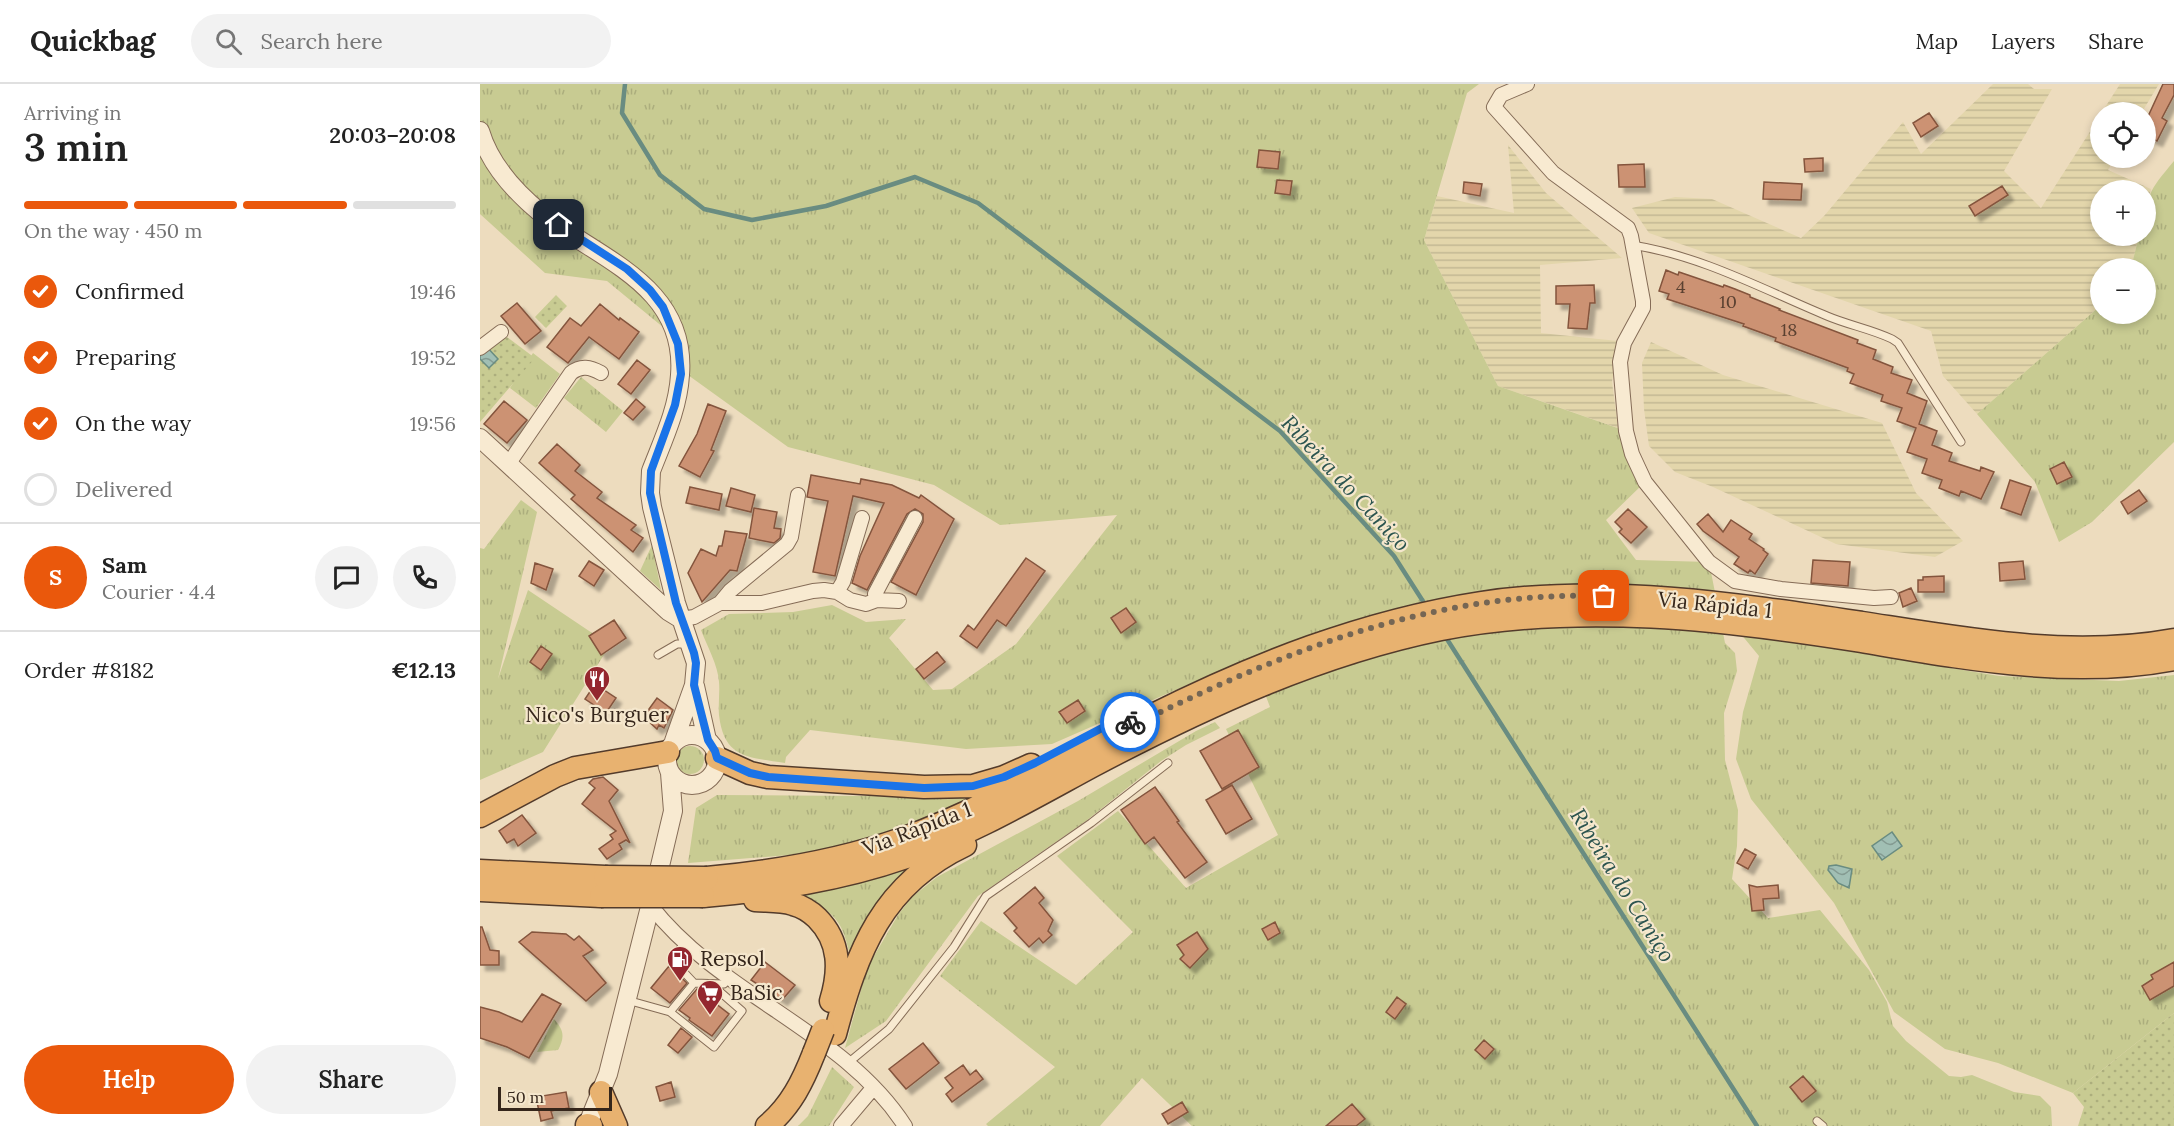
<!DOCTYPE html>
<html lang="en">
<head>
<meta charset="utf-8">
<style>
  body { margin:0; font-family:Lora,serif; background:#f2f2f2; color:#222; height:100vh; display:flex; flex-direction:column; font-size:22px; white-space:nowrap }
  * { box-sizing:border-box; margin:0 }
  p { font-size:20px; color:#767676 }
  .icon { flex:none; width:33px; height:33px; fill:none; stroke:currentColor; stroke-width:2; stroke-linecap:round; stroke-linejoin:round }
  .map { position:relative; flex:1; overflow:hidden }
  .details { display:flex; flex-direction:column; background:#fff; width:480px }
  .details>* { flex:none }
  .controls { position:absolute; left:1610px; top:18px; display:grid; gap:12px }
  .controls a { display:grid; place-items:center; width:66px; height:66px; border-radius:50%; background:#fff; box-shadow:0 3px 9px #0003; font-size:30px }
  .scale { position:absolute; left:18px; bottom:15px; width:114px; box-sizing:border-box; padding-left:6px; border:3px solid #35261b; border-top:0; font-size:16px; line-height:21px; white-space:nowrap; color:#35261b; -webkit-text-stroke:4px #f5e7cd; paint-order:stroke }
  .pin { position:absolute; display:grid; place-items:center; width:51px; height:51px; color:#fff; margin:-26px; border-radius:12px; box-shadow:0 3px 9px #0006 }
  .courier { position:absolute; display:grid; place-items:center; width:60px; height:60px; margin:-30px; border:4px solid #1a73e8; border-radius:50%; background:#fff; color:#222; box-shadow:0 2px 8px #0007 }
  .head em { font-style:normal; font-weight:600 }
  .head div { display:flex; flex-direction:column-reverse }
  .head { display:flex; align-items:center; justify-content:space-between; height:102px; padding:0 24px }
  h1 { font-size:39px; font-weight:600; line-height:45px }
  .bar { display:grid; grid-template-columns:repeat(4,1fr); gap:9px 6px; align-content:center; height:72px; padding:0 24px }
  .bar i { height:8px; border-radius:4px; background:#e0e0e0 }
  .bar .active { background:#ea580c }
  .bar p { grid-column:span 4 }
  .line { display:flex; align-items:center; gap:15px; padding:0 24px; border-top:2px solid #e0e0e0 }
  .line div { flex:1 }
  .round { display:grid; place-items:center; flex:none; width:63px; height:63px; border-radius:32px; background:#f2f2f2 }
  ol { padding:0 24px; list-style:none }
  li { display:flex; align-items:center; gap:18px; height:66px }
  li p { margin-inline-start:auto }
  li .icon { padding:6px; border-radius:50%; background:#ea580c; color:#fff; stroke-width:4 }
  li:last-child { color:#767676 }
  li i { width:33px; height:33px; border:3px solid #e0e0e0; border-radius:50% }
  .button { display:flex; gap:12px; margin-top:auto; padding:12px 24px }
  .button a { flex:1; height:69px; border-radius:36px; background:#ea580c; color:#fff; font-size:24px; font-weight:600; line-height:69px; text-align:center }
  .button a+a { background:#f2f2f2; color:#222 }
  header { display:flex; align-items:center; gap:36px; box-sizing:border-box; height:84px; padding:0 30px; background:#fff; border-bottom:2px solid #e0e0e0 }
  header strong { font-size:28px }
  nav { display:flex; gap:33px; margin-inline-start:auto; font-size:21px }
  .search { width:420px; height:54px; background:#f2f2f2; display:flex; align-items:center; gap:15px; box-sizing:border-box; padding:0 21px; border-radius:33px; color:#767676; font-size:22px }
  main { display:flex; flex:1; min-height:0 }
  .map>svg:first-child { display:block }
</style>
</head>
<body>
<header>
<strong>Quickbag</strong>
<div class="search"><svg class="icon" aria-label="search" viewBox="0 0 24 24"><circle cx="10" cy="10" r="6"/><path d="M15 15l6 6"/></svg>Search here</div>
<nav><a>Map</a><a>Layers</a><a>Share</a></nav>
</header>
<main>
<section class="details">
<div class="head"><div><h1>3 min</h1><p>Arriving in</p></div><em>20:03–20:08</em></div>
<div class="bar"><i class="active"></i><i class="active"></i><i class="active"></i><i></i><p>On the way · 450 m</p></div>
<ol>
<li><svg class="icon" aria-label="check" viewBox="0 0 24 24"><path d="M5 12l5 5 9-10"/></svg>Confirmed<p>19:46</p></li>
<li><svg class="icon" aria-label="check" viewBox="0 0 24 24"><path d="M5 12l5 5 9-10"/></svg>Preparing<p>19:52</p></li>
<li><svg class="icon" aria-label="check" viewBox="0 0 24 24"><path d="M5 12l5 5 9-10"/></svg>On the way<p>19:56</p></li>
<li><i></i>Delivered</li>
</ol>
<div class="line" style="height:108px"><b class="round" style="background:#ea580c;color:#fff">S</b><div><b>Sam</b><p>Courier · 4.4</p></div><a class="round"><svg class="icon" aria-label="chat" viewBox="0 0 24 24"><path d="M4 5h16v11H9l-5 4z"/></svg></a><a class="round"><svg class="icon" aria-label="phone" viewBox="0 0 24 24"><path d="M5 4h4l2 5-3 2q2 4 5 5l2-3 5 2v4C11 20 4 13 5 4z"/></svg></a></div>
<div class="line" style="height:78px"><div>Order #8182</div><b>€12.13</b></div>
<div class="button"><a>Help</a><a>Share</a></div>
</section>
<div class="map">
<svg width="1694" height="1042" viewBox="0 0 1694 1042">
  <defs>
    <pattern id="farmland-rules" width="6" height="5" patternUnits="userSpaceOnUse" patternTransform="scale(1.5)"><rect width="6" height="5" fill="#e3d6ab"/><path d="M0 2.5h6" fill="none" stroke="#c3b893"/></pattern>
    <pattern id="grass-tufts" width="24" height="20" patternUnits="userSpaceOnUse" patternTransform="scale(1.5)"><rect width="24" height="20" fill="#c8cb92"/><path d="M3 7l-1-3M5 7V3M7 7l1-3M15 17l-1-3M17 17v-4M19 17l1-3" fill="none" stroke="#acae7d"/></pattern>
    <pattern id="garden-dots" width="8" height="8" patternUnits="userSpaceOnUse" patternTransform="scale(1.5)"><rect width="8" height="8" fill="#c8cb92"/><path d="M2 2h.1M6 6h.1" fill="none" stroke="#acae7d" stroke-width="1.8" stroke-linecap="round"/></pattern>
    <pattern id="water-waves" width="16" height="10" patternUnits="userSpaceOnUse" patternTransform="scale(1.5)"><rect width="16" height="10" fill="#a1bfb4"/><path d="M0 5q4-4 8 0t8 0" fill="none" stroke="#849b92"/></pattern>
    <filter id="shadow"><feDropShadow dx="5.5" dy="5.5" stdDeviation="1.5" flood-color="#0004"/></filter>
  </defs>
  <rect width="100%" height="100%" fill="#eddcbe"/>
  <!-- farmland -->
  <path fill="url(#farmland-rules)" d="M1513,0H1548L1554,5H1572L1524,87L1561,124L1620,32V74H1635L1628,86L1671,105L1665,128V106H1620V152H1659L1651,184H1620V222L1497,330L1463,292L1451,247L1169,149L1152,124L1195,113L1232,115L1321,154L1344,132L1423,38L1441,70Z
    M1640,0H1679L1662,28H1622Z
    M1028,61L1066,109L1142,174L1060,181L1061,249L1138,257L1132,298L1138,344L1018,302L944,156L957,112L1034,129Z
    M1171,258L1243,291L1402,339L1436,409L1483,457L1455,473L1356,460L1233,403L1195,388L1169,362L1164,325L1162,279Z"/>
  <!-- grass -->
  <path fill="url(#grass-tufts)" d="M0,0H999L987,9L944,156L1018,302L1146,347L1165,398L1126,436L1156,476L1229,478L1245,559L1255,569L1257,587L1244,629L1245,676L1258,726L1257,762L1252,795L1288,834L1340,826L1389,886L1407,918L1413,942L1426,957L1469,992L1481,993L1492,991L1534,1008L1560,1012L1571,1023L1572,1042H712L662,994L620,1042H508L506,1040L575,983L460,892L501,837L596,901L653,848L577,772L638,727L706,804L798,751L746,645L790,623L771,573L572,660L486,665L330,646L306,673L305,679C269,673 244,675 239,631C238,620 240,609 239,598C238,581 227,562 221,546L249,530L313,528L352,521L386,538L426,535L409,554L453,606L472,605L536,560L637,431L520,441L454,401L308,363L201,286L195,253L127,197L65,189L0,130Z
    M1694,77V358L1612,438L1579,458L1555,398L1497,330L1620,222V230H1665V184H1651L1659,152H1665C1665,111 1669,107 1694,77Z
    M53,269L80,290L56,324L30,304Z
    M101,293L143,327L126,348L84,314Z
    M41,416L57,428L18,595L48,506L130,561L63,668L0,696V464L4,465Z
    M172,461L181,506L160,487Z
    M1260,549L1519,592L1639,597L1694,591V929L1593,1009L1518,979L1465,965L1414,928L1354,819L1271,715L1256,675L1263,628L1279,572Z
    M735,638L740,644L706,661L681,677L606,737L498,812L406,937L365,964L387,884L418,831L432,813L457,793L598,717L716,647Z
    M196 676a14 14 0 1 1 28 0a14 14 0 1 1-28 0Z
    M237,711L499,713L446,736L334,769L208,779L216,724Z
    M450,776L371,877C363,836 356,829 319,811Z
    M74,935C84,946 85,953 78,966L57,968Z
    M352,983L374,1003L349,1042H318L328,1032Z"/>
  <!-- garden -->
  <path fill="url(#garden-dots)" d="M76,211L87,222L66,244L55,233Z
    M27,253L55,274L0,338V275L2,269Z
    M1694,929V1042H1598L1604,1023L1593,1009Z"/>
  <!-- water -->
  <path fill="url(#water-waves)" stroke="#698c81" stroke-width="1.5" d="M5,261L18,275L9,284L0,275V266Z
    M1412,748L1422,762L1402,776L1392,762Z
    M1356,781L1372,785L1369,804L1358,799L1348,786L1349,782Z"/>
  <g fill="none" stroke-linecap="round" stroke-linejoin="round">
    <!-- stream -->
    <path stroke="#698c81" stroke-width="4.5" d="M145,0L142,29L180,91L224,125L272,136L346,122L435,93L498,119L800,347L914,472L946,522
      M965,552L1277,1042"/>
  </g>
  <!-- building -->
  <path fill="#cc9273" stroke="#84543d" stroke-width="1.5" filter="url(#shadow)" d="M1683,0H1694V11L1682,34L1687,37L1677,57L1665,51V39Z
    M1449,29L1458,42L1441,53L1433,39Z
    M779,66L800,68L798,85L777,83Z
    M1343,74V87L1325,88L1324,75Z
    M1164,80L1165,103H1139L1138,81Z
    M797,96L812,97L810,111L795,109Z
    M984,98L1002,100L1000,112L983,109Z
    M1284,98L1322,100L1321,116L1283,115Z
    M1522,102L1528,111L1495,132L1489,122Z
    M1186,186L1198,191L1199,188L1243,203L1244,201L1255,205L1270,211V213L1300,225L1299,226L1378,256L1377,259L1396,266L1393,275L1413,283L1411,289L1432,296L1427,309L1447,317L1439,340L1457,347L1452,361L1472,369L1469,377L1500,387L1501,383L1514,388L1501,415L1481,407L1479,412L1459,404L1462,396L1442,389L1447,375L1427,368L1436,344L1417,337L1422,324L1401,317L1403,311L1370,299L1374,290L1367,287L1368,284L1295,257L1296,254L1263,242L1264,240L1187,215L1189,210L1179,207Z
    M1114,201L1115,219H1110L1107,245L1088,244L1090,220H1076V202Z
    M37,219L61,247L45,260L21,232Z
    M120,220L139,236L140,234L159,248L139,275L109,253L88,279L67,263L90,234L101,242Z
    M157,276L170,286L151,310L138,300Z
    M156,315L165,323L153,336L144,329Z
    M24,317L47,336L27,359L4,340Z
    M228,320L246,327L231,366L234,367L220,393L199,382L217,350Z
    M77,360L100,381L95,387L122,408L117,414L156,441L151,446L163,454L153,468L91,415L95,411L59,379Z
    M1584,378L1592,393L1577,400L1570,385Z
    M331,391L380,400L381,395L412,401L439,414L441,411L474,435L436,511L411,498L443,438V430L435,425L427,430L387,506L372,499L380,472L404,419L373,412L355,492L333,488L348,417L327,413Z
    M1530,396L1551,403L1541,431L1521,424Z
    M210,403L242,410L239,426L206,419Z
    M251,404L275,411L271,428L246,422Z
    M1659,406L1667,417L1648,430L1641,418Z
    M274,424L297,428L294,444L301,445L300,454L294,459L269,454Z
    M1148,425L1167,443L1151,459L1139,448L1142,445L1135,438Z
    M1228,430L1243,448L1251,436L1272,450L1269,455L1284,465L1283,466L1288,470L1275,490L1270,486L1268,489L1254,480L1259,473L1223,447L1217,440Z
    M245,447L267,450L257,487L250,486L222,518L208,489L221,465L236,472L239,462H242Z
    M546,474L565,487L526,542L517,536L497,564L480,552L488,541L494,546Z
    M1333,476L1370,478L1368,502L1331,499Z
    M109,477L124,486L114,502L99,492Z
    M1543,477L1545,495L1520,497L1519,479Z
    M55,479L73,485L66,506L51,499Z
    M1464,492V508H1438V496H1443V493Z
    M1431,504L1437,517L1423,523L1419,509Z
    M646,524L656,538L641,549L631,534Z
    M134,536L146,554L121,571L109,552Z
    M61,562L72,570L61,586L50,578Z
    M457,568L465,578L444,595L436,585Z
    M115,600L136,614L126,629L105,615Z
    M177,614L193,626L184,644L179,641L177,645L168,637L169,625Z
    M598,616L605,627L587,639L579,628Z
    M758,646L779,683L742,705L720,667Z
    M123,693L138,706L129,717L150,759L146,756L139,760L142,765L127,775L119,765L133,755L130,751L136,747L102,720L115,704L109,699L113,695Z
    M752,701L772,735L746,750L726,716Z
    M675,703L699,737L697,738L727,778L705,794L674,753L665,760L641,726Z
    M42,731L56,749L38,762L34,755L27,759L19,747Z
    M1265,765L1276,771L1268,785L1257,779Z
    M1269,801L1277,803L1298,801L1299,814L1283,815L1284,826L1272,827Z
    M555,803L564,814L559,819L573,836L568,847L572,851L563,859L559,854L549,863L534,847L537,844L524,829Z
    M795,838L800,849L788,856L782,845Z
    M0,843H2L10,866L19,867V881H0Z
    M52,848L86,850L94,856L99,852L113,866L103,872L126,899L106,917L39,858Z
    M717,848L728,865L710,884L700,875L704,871L697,861Z
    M285,878L315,901L302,916L271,896Z
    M1694,878V902L1670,916L1662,902L1673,895L1671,891Z
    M189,882L207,899L190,919L171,904Z
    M217,905L249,930L232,952L209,936L210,934L199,926Z
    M62,910L81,920L49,974L27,963L0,954V923L19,928L42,938Z
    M917,913L926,920L915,935L906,928Z
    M201,944L212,953L198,969L188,961Z
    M1004,956L1014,965L1005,975L995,966Z
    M443,959L459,979L426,1005L409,985Z
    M483,981L490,991L496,986L503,995L472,1018L466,1010L473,1004L465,994Z
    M1323,992L1336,1007L1322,1018L1310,1003Z
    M191,998L195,1013L180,1017L176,1003Z
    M86,1008L89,1024L71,1027L73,1034L61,1037L56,1013Z
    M702,1018L708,1028L688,1040L682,1030Z
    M872,1020L885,1035L876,1042H846Z"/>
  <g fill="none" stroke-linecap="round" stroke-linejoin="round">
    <!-- service casing -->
    <g stroke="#856c57" stroke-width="9">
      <path id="service" d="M1152,161C1222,172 1282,205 1347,232C1368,241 1391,245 1412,255L1418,259L1481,358
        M178,571L197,560H208
        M214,899L244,900L250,894
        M147,916L190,928L214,899L200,884V865L204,859
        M190,928L234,963L262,927L231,900
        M368,979L409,945L474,863L506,812L611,739L688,679
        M1337,1037L1343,1042"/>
    </g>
    <!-- minor casing -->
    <g stroke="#856c57" stroke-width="16">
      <path id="minor" d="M1047,0L1021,11L1014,23L1073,89L1148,144L1151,152L1163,217V224L1144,259L1140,278L1146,347L1152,370L1165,398L1229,478L1255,497L1301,505L1394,514L1411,513
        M0,264L21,248
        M29,379L91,289C101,281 110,283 121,289
        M357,508L363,498L382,434
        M397,516L395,510L435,434
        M240,519H282L333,507L344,506L357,508L370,516L386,520L397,516L419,517
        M201,535L214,533L240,519L250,507L307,460L311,453L318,411
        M171,822C240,911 365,948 425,1042
        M361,1042L393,1004"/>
    </g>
    <!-- tertiary casing -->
    <g stroke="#856c57" stroke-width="20">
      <path id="tertiary" d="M0,47C10,81 35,108 62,130C118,175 207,201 200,291C198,325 183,356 171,387L170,409L172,423L196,519L216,579L214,601L194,657
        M0,354L188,527L201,535
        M215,602L227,656
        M187 676a25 25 0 1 1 50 0a25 25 0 1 1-50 0Z
        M107,1042L128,990L175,803L193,727L190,689"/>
    </g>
    <!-- trunk casing -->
    <g stroke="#533b2b" stroke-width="25">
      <path id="trunk" d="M237,674L270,689L288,693L444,703L493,702L524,693L551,681
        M0,732L75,692L95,684L188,668
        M0,787L125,793
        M227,794C294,788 359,777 422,755C509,724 587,674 669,633C775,580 884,537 1001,519C1128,500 1257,520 1382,539C1485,555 1590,575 1694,556
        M0,806L121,812
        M223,812C292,806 360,796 426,773C491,750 551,715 612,682C722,624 838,570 961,545C1101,518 1242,535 1381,557C1483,574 1591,595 1694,575
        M275,816C287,817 301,816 313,820C321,822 331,828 337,834C361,858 360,887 351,917
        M355,950C377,867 402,800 485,761
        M121,1008L136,1042
        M107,1041L111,1042
        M287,1042C311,1022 323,997 334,969"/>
    </g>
    <!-- service -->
    <use href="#service" stroke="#f8ead1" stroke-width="7"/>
    <!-- minor -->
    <use href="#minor" stroke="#f8ead1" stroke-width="14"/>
    <!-- tertiary -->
    <use href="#tertiary" stroke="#f8ead1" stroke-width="18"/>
    <!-- trunk -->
    <use href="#trunk" stroke="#e8b270" stroke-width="22"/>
    <!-- trunk-bridge casing -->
    <g stroke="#533b2b" stroke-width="25" stroke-linecap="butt">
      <path id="trunk-bridge" d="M125,793L227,794
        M121,812H223
        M334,969L343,946"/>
    </g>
    <!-- trunk-bridge -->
    <use href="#trunk-bridge" stroke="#e8b270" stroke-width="22"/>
  </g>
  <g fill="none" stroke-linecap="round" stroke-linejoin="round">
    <!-- done -->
    <path stroke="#756654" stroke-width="6" stroke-dasharray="0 10.8" d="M650,638L668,634C815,563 958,507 1124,512"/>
    <!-- route -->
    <path stroke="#1a73e8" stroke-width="8" d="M79,141L147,185L170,206L183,223L198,260L201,290L195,321L171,387L170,409L196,519L214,569L216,579L214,601L228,656L235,667L237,674L270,689L288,693L444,704L493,702L524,693L555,679L622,644L650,638"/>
  </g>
  <!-- icons -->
  <defs>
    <g id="restaurant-pin" transform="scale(1.35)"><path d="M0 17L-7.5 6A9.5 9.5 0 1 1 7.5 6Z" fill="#94272f" stroke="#f5e7cd"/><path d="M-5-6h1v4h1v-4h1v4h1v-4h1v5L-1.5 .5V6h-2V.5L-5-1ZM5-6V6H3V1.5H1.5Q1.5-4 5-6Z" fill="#fff"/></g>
    <g id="fuel-pin" transform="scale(1.35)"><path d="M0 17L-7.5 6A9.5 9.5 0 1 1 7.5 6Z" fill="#94272f" stroke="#f5e7cd"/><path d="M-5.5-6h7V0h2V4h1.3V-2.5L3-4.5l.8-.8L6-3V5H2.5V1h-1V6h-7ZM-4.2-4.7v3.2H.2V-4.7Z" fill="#fff"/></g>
    <g id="supermarket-pin" transform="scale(1.35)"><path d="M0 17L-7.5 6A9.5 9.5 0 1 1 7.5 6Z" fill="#94272f" stroke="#f5e7cd"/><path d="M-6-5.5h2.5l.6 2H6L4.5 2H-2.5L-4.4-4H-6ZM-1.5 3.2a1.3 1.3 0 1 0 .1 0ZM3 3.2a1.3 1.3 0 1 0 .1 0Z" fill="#fff"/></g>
  </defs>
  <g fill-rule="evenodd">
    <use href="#restaurant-pin" x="117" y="595"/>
    <use href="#fuel-pin" x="200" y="875"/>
    <use href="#supermarket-pin" x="230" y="909"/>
  </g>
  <g text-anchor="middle" stroke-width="4.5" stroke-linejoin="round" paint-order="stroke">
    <!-- number labels -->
    <g font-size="18" fill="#5b4131">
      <text x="1201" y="209">4</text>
      <text x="1248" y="224">10</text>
      <text x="1309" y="252">18</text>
    </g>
    <!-- street labels -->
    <g font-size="21" fill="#35261b" stroke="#f5e7cd">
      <text transform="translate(1235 521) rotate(6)" y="7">Via Rápida 1</text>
      <text transform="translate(437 745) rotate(-21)" y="7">Via Rápida 1</text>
    </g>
    <!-- poi labels -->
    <g font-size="21" fill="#35261b" stroke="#f5e7cd" text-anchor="start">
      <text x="117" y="638" text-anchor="middle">Nico's Burguer</text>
      <text x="220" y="882">Repsol</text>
      <text x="250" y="916">BaSic</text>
    </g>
    <!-- water labels -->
    <g font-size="22" font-style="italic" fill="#2b544f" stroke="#f5e7cd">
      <text transform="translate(866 399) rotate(47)" y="8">Ribeira do Caniço</text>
      <text transform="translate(1143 801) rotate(58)" y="8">Ribeira do Caniço</text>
    </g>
  </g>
</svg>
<div class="controls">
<a><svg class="icon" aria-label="locate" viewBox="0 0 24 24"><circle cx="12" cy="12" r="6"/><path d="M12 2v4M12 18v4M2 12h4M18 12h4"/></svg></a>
<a>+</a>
<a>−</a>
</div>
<div class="scale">50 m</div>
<div class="pin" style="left:1124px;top:512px;background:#ea580c"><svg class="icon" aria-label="bag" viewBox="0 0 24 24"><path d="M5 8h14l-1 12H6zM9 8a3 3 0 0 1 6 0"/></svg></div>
<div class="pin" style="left:79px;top:141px;background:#1f2937"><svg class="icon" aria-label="home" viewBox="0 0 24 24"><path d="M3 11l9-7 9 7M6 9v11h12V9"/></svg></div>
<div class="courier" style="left:650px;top:638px"><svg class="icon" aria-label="bike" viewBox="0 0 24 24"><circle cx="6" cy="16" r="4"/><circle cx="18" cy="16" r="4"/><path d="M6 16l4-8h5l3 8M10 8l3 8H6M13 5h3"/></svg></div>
</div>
</main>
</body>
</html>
